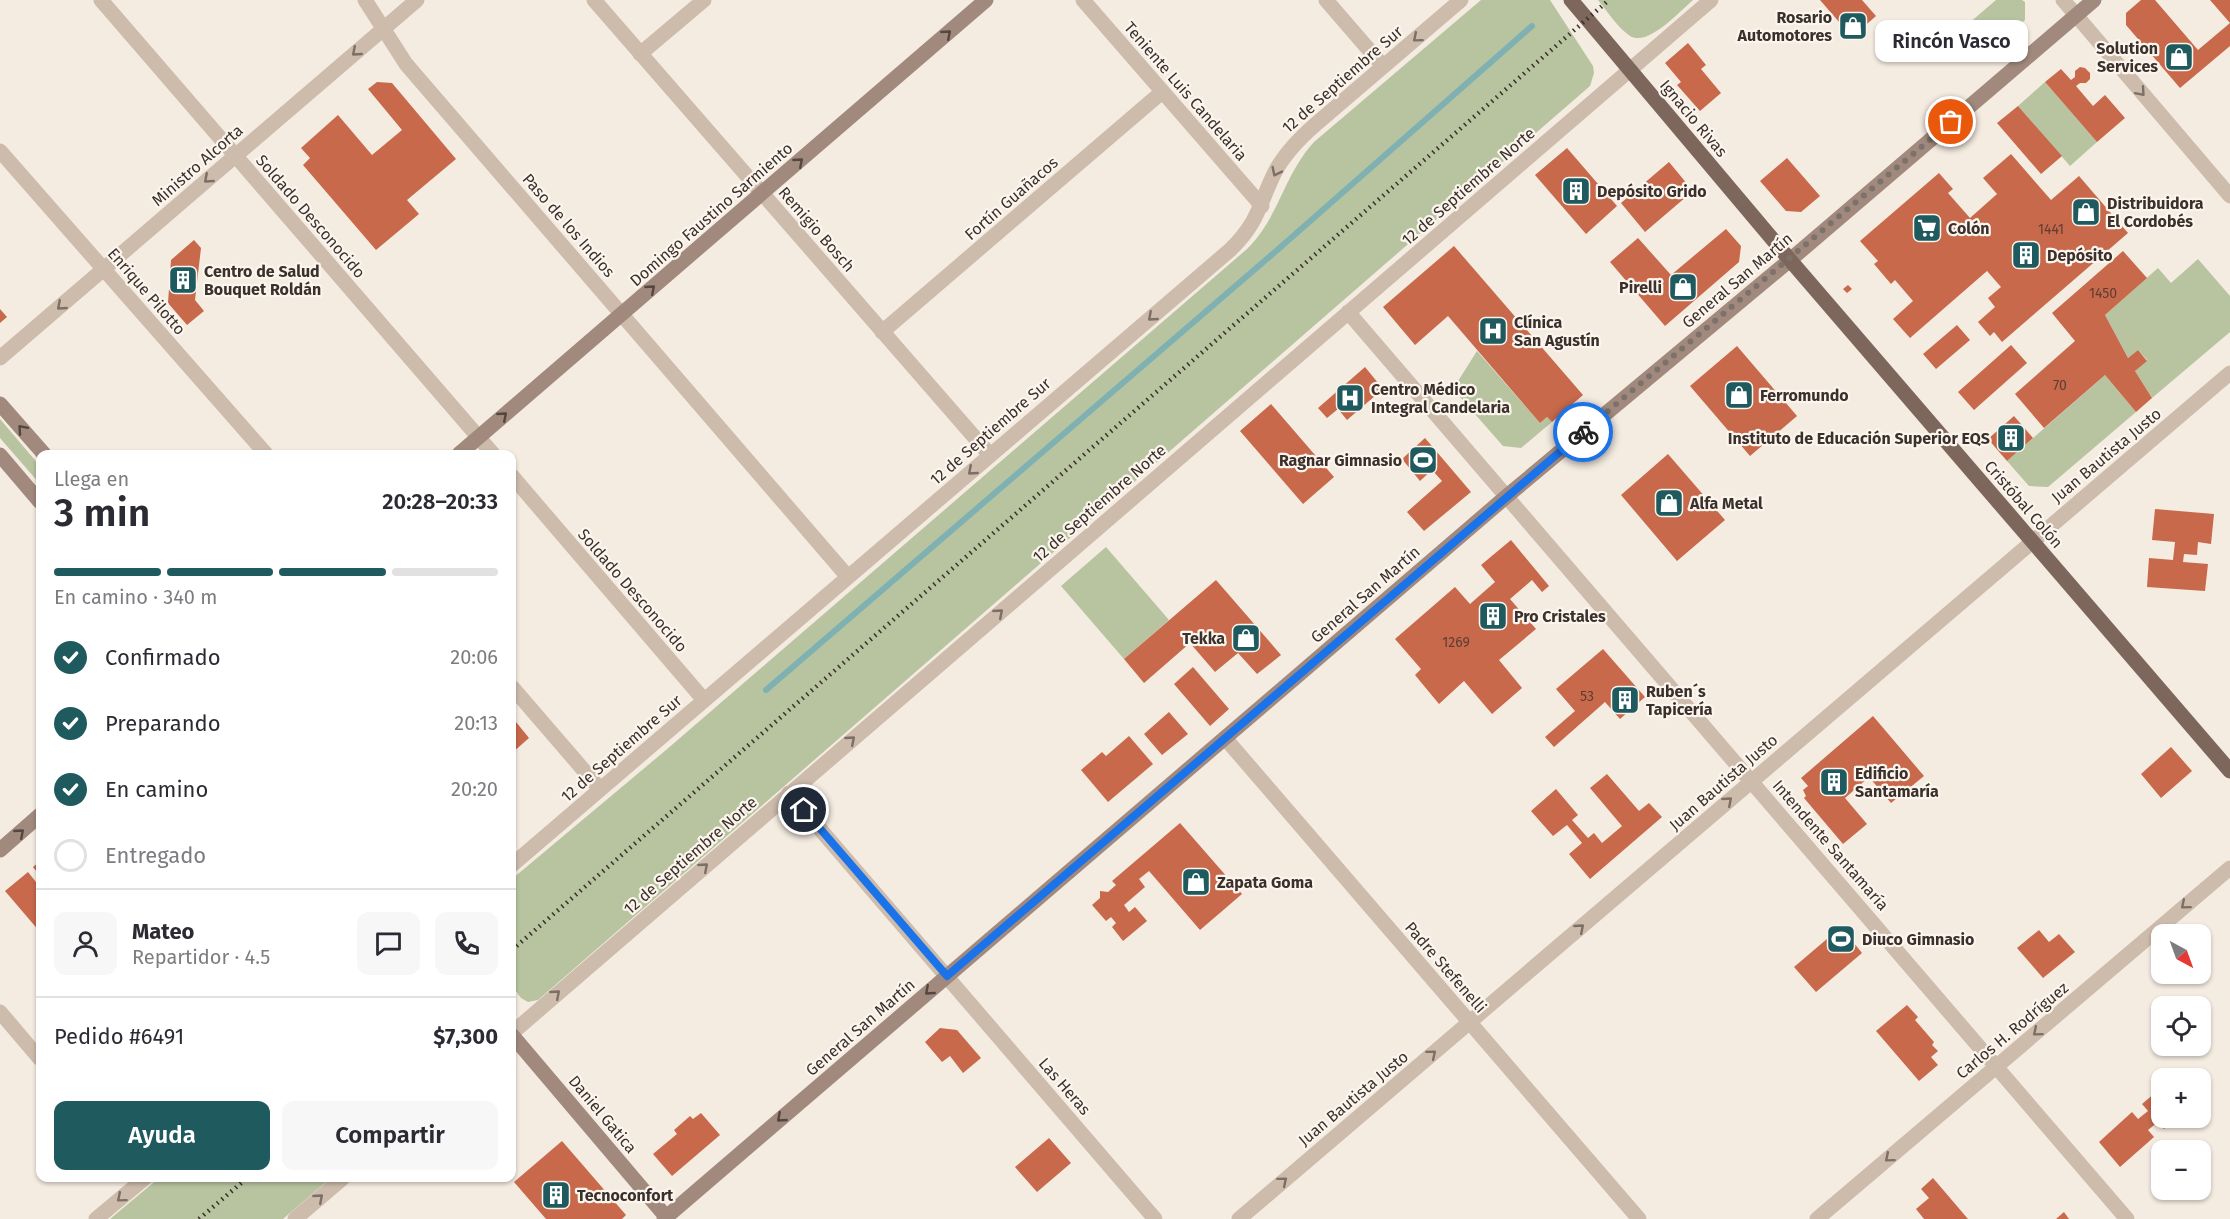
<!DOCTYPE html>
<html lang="es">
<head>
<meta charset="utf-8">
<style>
  body { margin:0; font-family:"Fira Sans",sans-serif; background:#f7f7f7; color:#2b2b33; height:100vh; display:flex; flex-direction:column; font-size:22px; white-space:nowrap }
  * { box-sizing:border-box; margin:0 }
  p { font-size:20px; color:#7c7c81 }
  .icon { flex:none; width:33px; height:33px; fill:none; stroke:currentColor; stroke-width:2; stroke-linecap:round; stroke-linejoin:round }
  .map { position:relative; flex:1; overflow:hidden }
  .details { position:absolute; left:36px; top:450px; width:480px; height:732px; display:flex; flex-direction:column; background:#fff; border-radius:12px; box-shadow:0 2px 4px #0004 }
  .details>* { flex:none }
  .needle { width:39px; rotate:139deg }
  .fabs { position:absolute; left:2151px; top:924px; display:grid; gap:12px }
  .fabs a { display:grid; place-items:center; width:60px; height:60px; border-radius:12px; background:#fff; box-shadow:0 2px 4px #0004; font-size:30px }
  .pin { position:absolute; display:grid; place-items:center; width:51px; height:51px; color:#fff; margin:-26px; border:3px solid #fff; border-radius:50%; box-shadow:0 2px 6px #0007 }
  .courier { position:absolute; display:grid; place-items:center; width:60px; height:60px; margin:-30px; border:4px solid #1a73e8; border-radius:50%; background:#fff; color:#222; box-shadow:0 2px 8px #0007 }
  .bubble { position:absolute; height:42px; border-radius:12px; background:#fff; box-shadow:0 2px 4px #0004; font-size:20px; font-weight:600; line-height:42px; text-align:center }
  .summary em { font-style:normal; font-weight:600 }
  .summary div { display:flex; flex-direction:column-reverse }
  .summary { display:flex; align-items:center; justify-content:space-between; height:102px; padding:0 18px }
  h1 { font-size:39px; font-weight:600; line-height:45px }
  .bar { display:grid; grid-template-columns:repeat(4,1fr); gap:9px 6px; align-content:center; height:72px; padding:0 18px }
  .bar i { height:8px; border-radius:4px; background:#e1e1e2 }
  .bar .on { background:#1f5a5e }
  .bar p { grid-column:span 4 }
  .line { display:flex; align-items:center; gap:15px; padding:0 18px; border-top:2px solid #e1e1e2 }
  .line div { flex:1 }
  .round { display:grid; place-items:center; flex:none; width:63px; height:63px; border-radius:12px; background:#f7f7f7 }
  ol { padding:0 18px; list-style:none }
  li { display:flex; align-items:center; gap:18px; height:66px }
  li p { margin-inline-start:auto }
  li .icon { padding:6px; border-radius:50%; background:#1f5a5e; color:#fff; stroke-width:4 }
  li:last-child { color:#7c7c81 }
  li i { width:33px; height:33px; border:3px solid #e1e1e2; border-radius:50% }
  .button { display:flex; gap:12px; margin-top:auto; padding:12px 18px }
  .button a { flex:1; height:69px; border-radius:12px; background:#1f5a5e; color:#fff; font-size:24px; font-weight:600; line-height:69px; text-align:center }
  .button a+a { background:#f7f7f7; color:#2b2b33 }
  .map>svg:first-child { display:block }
</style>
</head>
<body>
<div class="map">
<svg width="2230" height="1219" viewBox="0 0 2230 1219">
  <rect width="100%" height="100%" fill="#f4ebe1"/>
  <!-- green -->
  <path fill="#b8c4a0" d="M1481,0H1550L1593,66L1594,73L1590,86L538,1000L528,1002L521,998L512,986V879L666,750L1247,249C1280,216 1283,176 1314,142Z
    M1598,0H1693C1679,12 1648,47 1630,36C1617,27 1607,11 1598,0Z
    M1996,0H2022L2025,2V20L1991,50L1968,24Z
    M2045,82L2097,142L2070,166L2018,106Z
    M2198,259L2230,296V332L2152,398L2135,371L2147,360L2138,350L2128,358L2105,315L2158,268L2171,283Z
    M1477,351L1540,423L1547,417L1552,422L1521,448L1503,446L1453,389Z
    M2105,375L2136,412L2048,487L2029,486L2007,461Z
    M0,419L40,466V484L0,438Z
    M1106,547L1169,620L1124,659L1061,586Z
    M159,1178H331L283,1219H110Z"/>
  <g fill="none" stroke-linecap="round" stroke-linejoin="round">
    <!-- stream -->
    <path stroke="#7fb0b2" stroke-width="6" d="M766,690L1275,252L1532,26"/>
  </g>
  <!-- building -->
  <path fill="#c8694b" d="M1820,0H1862L1876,16L1852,37Z
    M2141,0H2155L2198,50L2230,23V46L2180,88L2126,25V13Z
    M2210,0H2230V23Z
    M1688,43L1706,65L1701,69L1721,93L1700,111L1677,85L1681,82L1665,63Z
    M2080,67L2085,68L2090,73V79L2086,83H2080L2076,86L2093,106L2105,95L2125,118L2097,142L2045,82L2061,69L2071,80L2075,77V71Z
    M377,82L392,83L456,159L407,200L419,214L376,250L303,165L310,158L301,148L338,115L372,155L402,130L368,89Z
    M2018,106L2062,156L2041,174L1997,123Z
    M1567,148L1617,206L1586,234L1535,175Z
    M2011,154L2051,200L2079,176L2128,233L2002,342L1994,332L1990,336L1978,322L1995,307L1988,298L2001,287L1987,271L1910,338L1893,319L1913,301L1895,280L1891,284L1874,264L1878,261L1860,241L1939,173L1953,189L1948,193L1970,218L1997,194L1983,178Z
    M1787,158L1820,196L1801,212L1786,211L1760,181Z
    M1669,162L1693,191L1645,232L1621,203Z
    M1726,229L1741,246L1739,262L1665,326L1610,262L1638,238L1671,275Z
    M194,240L201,248L195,300L204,311L187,325L168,303L171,260Z
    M1454,246L1583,395L1552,422L1547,417L1540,423L1448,316L1415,345L1383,307Z
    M2123,251L2147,278L2105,315L2128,358L2138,350L2147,361L2135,371L2152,398L2136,412L2105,375L2044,428L2015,394L2075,341L2052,313Z
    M1848,285L1852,289L1847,293L1843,289Z
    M0,309L7,317L0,323Z
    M1957,325L1970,340L1936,369L1923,354Z
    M2011,345L2027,363L1974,410L1958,392Z
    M1737,346L1797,416L1750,456L1690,386Z
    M1365,367L1383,389L1347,420L1338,409L1327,418L1318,408Z
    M1271,404L1334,477L1303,504L1240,431Z
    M2014,416L2033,438L2007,461L1988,439Z
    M1425,438L1471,492L1424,531L1407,512L1442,481L1432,470L1420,481L1402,459Z
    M1668,454L1725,520L1677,561L1621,495Z
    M2155,509L2214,514L2211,544L2198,542L2197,555L2184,554L2183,562L2208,564L2205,591L2147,587L2149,558L2173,560L2175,542L2152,540Z
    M1511,540L1549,586L1542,592L1532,580L1510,599L1536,629L1499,660L1522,688L1492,714L1464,681L1439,704L1415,675L1421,669L1395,639L1455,587L1470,604L1495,582L1481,565Z
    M1216,580L1281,655L1257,674L1238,653L1215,672L1190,643L1144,683L1124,659Z
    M1603,649L1645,697L1620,719L1605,702L1554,747L1545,737L1575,711L1556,689Z
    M1193,667L1229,709L1210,726L1174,684Z
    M1169,712L1188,734L1162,755L1144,734Z
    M1873,716L1924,776L1891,803L1869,777L1845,798L1867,824L1843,844L1804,798L1806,796L1803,790L1808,786L1801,778Z
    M512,717L529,738L512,753Z
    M1129,736L1153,764L1108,802L1081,770L1102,752L1106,756Z
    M2171,747L2192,771L2161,798L2141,774Z
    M1607,774L1639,811L1649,803L1662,817L1590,879L1569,854L1582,843L1567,825L1553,836L1531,811L1556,789L1578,815L1572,820L1588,838L1594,833L1602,843L1622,826L1590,788Z
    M1180,823L1242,894L1200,930L1149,871L1139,879L1145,887L1124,905L1129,912L1135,907L1147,921L1123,941L1112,927L1116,923L1111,917L1106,921L1092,905L1100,898V891L1108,892L1116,885L1112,881Z
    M40,861V876L33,867Z
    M28,872L40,887V932L5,891Z
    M1841,927L1862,953L1816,992L1794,967Z
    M2039,930L2049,942L2059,934L2075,952L2043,978L2017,948Z
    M1907,1005L1918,1017L1915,1020L1934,1042L1932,1045L1938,1051L1931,1057L1938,1065L1919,1081L1876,1031Z
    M940,1028L957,1030L981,1058L963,1073L950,1056L942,1062L925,1042Z
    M2162,1087V1118H2177L2164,1129L2158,1122L2148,1130L2154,1137L2120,1167L2099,1142L2132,1112L2138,1119L2148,1111L2142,1104Z
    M701,1113L720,1135L672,1176L653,1154L677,1134L674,1130L690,1116L693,1119Z
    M1049,1138L1071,1163L1037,1192L1015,1167Z
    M562,1141L626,1215L622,1219H546L514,1182Z
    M1933,1178L1968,1219H1924L1916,1209L1929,1198L1921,1189Z
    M2064,1212L2069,1219H2056Z"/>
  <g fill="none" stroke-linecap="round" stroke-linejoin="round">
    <!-- minor -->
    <path stroke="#cdbbac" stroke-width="15" d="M101,0L493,454
      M365,0L406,64L848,577
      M594,0L990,455
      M1083,0L1262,206
      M1326,0L1383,66
      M2063,0L2230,196
      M640,54L704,0
      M0,151L266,454
      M1348,312L2127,1219
      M882,332L1162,92
      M0,358L417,0
      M512,476L704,700
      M512,687L600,789
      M1225,738L1639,1219
      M789,793L1155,1219
      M512,865L1230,250C1260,221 1259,203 1276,170C1286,152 1301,137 1316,124L1461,0
      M0,1012L40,1059
      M512,1033L1711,0
      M96,1219L145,1178
      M295,1219L343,1178
      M1239,1219L2230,373
      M1817,1219L2230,868"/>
    <!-- secondary -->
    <path stroke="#a18a7d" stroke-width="15" d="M0,404L44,454
      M459,454L986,0
      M0,455L40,502
      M0,850L40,815
      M512,1035L668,1219
      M664,1219L1507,496L1790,260L2094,0"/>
    <!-- primary -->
    <path stroke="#7d675c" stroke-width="15" d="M1571,0L1790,260L2230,771"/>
    <!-- rail -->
    <path stroke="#3b302b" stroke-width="4.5" stroke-dasharray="1.5 4.5" stroke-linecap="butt" d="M512,950L1609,0
      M199,1219L247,1178"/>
  </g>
  <!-- one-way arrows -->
  <defs><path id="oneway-chevron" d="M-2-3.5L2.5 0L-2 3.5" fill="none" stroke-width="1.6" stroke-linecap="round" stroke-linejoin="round" transform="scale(1.5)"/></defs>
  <g stroke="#544640">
    <use href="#oneway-chevron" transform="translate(947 34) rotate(-41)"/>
    <use href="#oneway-chevron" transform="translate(799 162) rotate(-41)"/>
    <use href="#oneway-chevron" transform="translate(651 289) rotate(-41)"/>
    <use href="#oneway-chevron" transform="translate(503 416) rotate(-41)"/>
    <use href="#oneway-chevron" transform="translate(22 429) rotate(-131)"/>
    <use href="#oneway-chevron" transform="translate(20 833) rotate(-41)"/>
    <use href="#oneway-chevron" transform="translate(929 991) rotate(139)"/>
    <use href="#oneway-chevron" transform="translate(781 1118) rotate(139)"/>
  </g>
  <g stroke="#7d6f65">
    <use href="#oneway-chevron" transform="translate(1417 38) rotate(140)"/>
    <use href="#oneway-chevron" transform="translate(356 52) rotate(139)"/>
    <use href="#oneway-chevron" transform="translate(2141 92) rotate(49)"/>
    <use href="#oneway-chevron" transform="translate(1276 172) rotate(116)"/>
    <use href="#oneway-chevron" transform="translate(208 179) rotate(139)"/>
    <use href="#oneway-chevron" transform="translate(61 306) rotate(139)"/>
    <use href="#oneway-chevron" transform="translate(1152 317) rotate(139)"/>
    <use href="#oneway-chevron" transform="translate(972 471) rotate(139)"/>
    <use href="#oneway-chevron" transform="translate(999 613) rotate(-41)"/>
    <use href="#oneway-chevron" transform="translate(851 740) rotate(-41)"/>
    <use href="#oneway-chevron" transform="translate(1728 801) rotate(-41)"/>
    <use href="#oneway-chevron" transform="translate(704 867) rotate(-41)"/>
    <use href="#oneway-chevron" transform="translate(2185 905) rotate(140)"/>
    <use href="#oneway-chevron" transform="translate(1580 928) rotate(-41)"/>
    <use href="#oneway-chevron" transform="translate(556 994) rotate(-41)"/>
    <use href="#oneway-chevron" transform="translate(2037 1032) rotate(140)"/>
    <use href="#oneway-chevron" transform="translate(1432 1054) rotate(-40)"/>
    <use href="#oneway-chevron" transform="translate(1889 1158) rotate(140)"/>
    <use href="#oneway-chevron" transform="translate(1283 1181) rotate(-40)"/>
    <use href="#oneway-chevron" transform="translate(121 1198) rotate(140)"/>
    <use href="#oneway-chevron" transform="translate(319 1198) rotate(-41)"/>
  </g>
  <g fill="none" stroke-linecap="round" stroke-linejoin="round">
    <!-- done -->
    <path stroke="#7c716b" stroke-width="6" stroke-dasharray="0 10.8" d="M1583,432L1951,122"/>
    <!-- route -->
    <path stroke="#1a73e8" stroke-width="8" d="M804,810L947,976L1583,432"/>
  </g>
  <!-- icons -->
  <defs>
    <g id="shop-square" transform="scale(1.5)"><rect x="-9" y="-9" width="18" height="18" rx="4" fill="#1f5a5e" stroke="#fbf5ee"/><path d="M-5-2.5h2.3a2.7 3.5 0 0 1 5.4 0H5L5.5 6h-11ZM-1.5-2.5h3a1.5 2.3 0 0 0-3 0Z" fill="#fff"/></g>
    <g id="building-square" transform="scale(1.5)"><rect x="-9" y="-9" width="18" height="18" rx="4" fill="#1f5a5e" stroke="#fbf5ee"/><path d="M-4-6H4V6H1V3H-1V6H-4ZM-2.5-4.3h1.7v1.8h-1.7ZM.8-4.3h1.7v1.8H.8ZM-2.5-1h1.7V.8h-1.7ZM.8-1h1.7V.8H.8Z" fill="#fff"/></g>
    <g id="supermarket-square" transform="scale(1.5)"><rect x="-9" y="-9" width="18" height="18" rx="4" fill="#1f5a5e" stroke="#fbf5ee"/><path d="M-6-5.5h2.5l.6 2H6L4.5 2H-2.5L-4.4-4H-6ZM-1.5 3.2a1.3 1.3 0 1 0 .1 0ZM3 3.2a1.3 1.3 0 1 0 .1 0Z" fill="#fff"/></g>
    <g id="hospital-square" transform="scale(1.5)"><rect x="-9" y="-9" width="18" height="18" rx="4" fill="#1f5a5e" stroke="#fbf5ee"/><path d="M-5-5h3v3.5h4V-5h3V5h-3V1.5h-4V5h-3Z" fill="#fff"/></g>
    <g id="stadium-square" transform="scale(1.5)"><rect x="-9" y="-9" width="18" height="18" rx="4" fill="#1f5a5e" stroke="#fbf5ee"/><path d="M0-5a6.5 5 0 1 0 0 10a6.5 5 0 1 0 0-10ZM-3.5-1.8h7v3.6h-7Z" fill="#fff"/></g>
  </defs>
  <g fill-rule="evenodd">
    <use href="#shop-square" x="1853" y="26"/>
    <use href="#shop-square" x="2179" y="57"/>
    <use href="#building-square" x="1576" y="191"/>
    <use href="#shop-square" x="2086" y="212"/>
    <use href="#supermarket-square" x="1927" y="228"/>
    <use href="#building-square" x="2026" y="255"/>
    <use href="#building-square" x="183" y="280"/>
    <use href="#shop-square" x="1683" y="287"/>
    <use href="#hospital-square" x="1493" y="331"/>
    <use href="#shop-square" x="1739" y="395"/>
    <use href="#hospital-square" x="1350" y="398"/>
    <use href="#building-square" x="2011" y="438"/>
    <use href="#stadium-square" x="1423" y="460"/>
    <use href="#shop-square" x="1669" y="503"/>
    <use href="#building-square" x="1493" y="616"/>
    <use href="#shop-square" x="1246" y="638"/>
    <use href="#building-square" x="1625" y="700"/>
    <use href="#building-square" x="1834" y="782"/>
    <use href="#shop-square" x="1196" y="882"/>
    <use href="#stadium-square" x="1841" y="939"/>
    <use href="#building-square" x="556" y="1195"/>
  </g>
  <g text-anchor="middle" stroke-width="4.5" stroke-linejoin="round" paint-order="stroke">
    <!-- number labels -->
    <g font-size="14" fill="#5e3e33">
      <text x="2051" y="234">1441</text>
      <text x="2103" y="298">1450</text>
      <text x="2060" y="390">70</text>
      <text x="1456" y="647">1269</text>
      <text x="1587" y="701">53</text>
    </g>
    <!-- poi labels -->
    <g font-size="16" font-weight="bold" fill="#3b302b" stroke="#fbf5ee" text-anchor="start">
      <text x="1832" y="23" text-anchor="end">Rosario<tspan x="1832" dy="18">Automotores</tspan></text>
      <text x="2158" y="54" text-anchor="end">Solution<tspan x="2158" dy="18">Services</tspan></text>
      <text x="1597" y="197">Depósito Grido</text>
      <text x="2107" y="209">Distribuidora<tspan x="2107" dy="18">El Cordobés</tspan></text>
      <text x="1948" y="234">Colón</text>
      <text x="2047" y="261">Depósito</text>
      <text x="204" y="277">Centro de Salud<tspan x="204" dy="18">Bouquet Roldán</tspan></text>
      <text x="1662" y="293" text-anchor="end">Pirelli</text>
      <text x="1514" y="328">Clínica<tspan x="1514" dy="18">San Agustín</tspan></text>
      <text x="1371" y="395">Centro Médico<tspan x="1371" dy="18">Integral Candelaria</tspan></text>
      <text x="1760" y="401">Ferromundo</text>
      <text x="1990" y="444" text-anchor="end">Instituto de Educación Superior EQS</text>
      <text x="1402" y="466" text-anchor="end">Ragnar Gimnasio</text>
      <text x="1690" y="509">Alfa Metal</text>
      <text x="1514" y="622">Pro Cristales</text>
      <text x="1225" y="644" text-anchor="end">Tekka</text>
      <text x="1646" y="697">Ruben´s<tspan x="1646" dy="18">Tapicería</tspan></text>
      <text x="1855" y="779">Edificio<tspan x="1855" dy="18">Santamaría</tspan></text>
      <text x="1217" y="888">Zapata Goma</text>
      <text x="1862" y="945">Diuco Gimnasio</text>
      <text x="577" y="1201">Tecnoconfort</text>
    </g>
    <!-- street labels -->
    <g font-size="16" fill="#3b302b" stroke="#fbf5ee">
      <text transform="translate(1342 79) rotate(-41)" y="6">12 de Septiembre Sur</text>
      <text transform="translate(1186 91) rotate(49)" y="6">Teniente Luis Candelaria</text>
      <text transform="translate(1694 118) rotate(50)" y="6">Ignacio Rivas</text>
      <text transform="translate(197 165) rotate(-41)" y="6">Ministro Alcorta</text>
      <text transform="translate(1468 186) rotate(-41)" y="6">12 de Septiembre Norte</text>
      <text transform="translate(1011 198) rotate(-41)" y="6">Fortín Guañacos</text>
      <text transform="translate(711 214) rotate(-41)" y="6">Domingo Faustino Sarmiento</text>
      <text transform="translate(311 216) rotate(49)" y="6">Soldado Desconocido</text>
      <text transform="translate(569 225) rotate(49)" y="6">Paso de los Indios</text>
      <text transform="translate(817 229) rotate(49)" y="6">Remigio Bosch</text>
      <text transform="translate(1737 280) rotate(-40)" y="6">General San Martín</text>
      <text transform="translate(147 291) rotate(49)" y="6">Enrique Pilotto</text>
      <text transform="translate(990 431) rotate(-41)" y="6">12 de Septiembre Sur</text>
      <text transform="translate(2106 455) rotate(-40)" y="6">Juan Bautista Justo</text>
      <text transform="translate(1099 503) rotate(-41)" y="6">12 de Septiembre Norte</text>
      <text transform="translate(2024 504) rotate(49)" y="6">Cristóbal Colón</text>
      <text transform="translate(633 590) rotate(49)" y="6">Soldado Desconocido</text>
      <text transform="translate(1365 594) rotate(-41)" y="6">General San Martín</text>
      <text transform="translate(621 748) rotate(-41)" y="6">12 de Septiembre Sur</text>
      <text transform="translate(1723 782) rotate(-41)" y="6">Juan Bautista Justo</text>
      <text transform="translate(1831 845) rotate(49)" y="6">Intendente Santamaría</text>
      <text transform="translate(690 855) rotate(-41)" y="6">12 de Septiembre Norte</text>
      <text transform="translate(1446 967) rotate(49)" y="6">Padre Stefenelli</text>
      <text transform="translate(860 1027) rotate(-41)" y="6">General San Martín</text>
      <text transform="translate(2012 1030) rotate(-40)" y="6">Carlos H. Rodríguez</text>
      <text transform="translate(1065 1086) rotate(49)" y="6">Las Heras</text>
      <text transform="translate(1353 1098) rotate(-40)" y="6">Juan Bautista Justo</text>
      <text transform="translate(603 1114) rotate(50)" y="6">Daniel Gatica</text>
    </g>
  </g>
</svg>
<div class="fabs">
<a><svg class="needle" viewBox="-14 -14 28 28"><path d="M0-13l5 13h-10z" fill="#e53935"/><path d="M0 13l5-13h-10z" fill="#7c7c81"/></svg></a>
<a><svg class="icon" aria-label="locate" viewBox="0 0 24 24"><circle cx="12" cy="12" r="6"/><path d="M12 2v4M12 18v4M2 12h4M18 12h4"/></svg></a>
<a>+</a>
<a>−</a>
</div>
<div class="pin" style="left:1951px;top:122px;background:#ea580c"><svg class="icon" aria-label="bag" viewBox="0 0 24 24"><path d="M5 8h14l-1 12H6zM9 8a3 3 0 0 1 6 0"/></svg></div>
<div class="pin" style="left:804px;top:810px;background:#1f2937"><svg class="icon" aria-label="home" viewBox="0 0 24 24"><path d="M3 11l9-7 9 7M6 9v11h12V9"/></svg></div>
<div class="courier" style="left:1583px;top:432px"><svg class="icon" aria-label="bike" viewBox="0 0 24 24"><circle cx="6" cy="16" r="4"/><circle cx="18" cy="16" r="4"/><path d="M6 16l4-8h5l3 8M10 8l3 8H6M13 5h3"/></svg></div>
<div class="bubble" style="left:1875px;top:20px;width:153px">Rincón Vasco</div>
<section class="details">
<div class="summary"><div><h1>3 min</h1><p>Llega en</p></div><em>20:28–20:33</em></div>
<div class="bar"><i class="on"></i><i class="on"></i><i class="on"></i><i></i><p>En camino · 340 m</p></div>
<ol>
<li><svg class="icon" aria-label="check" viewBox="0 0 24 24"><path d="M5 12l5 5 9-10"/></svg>Confirmado<p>20:06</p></li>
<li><svg class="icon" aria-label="check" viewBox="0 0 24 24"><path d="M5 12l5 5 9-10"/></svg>Preparando<p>20:13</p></li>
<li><svg class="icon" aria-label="check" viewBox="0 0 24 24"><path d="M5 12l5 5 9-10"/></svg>En camino<p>20:20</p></li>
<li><i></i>Entregado</li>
</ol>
<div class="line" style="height:108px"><a class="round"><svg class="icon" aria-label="person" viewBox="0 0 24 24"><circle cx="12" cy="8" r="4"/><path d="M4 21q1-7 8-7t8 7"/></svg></a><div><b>Mateo</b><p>Repartidor · 4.5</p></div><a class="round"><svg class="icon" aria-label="chat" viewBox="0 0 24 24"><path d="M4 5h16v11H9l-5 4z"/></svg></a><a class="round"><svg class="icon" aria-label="phone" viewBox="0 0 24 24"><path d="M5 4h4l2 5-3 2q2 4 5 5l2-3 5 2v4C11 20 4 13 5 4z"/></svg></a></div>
<div class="line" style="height:78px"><div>Pedido #6491</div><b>$7,300</b></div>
<div class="button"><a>Ayuda</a><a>Compartir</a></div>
</section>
</div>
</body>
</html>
